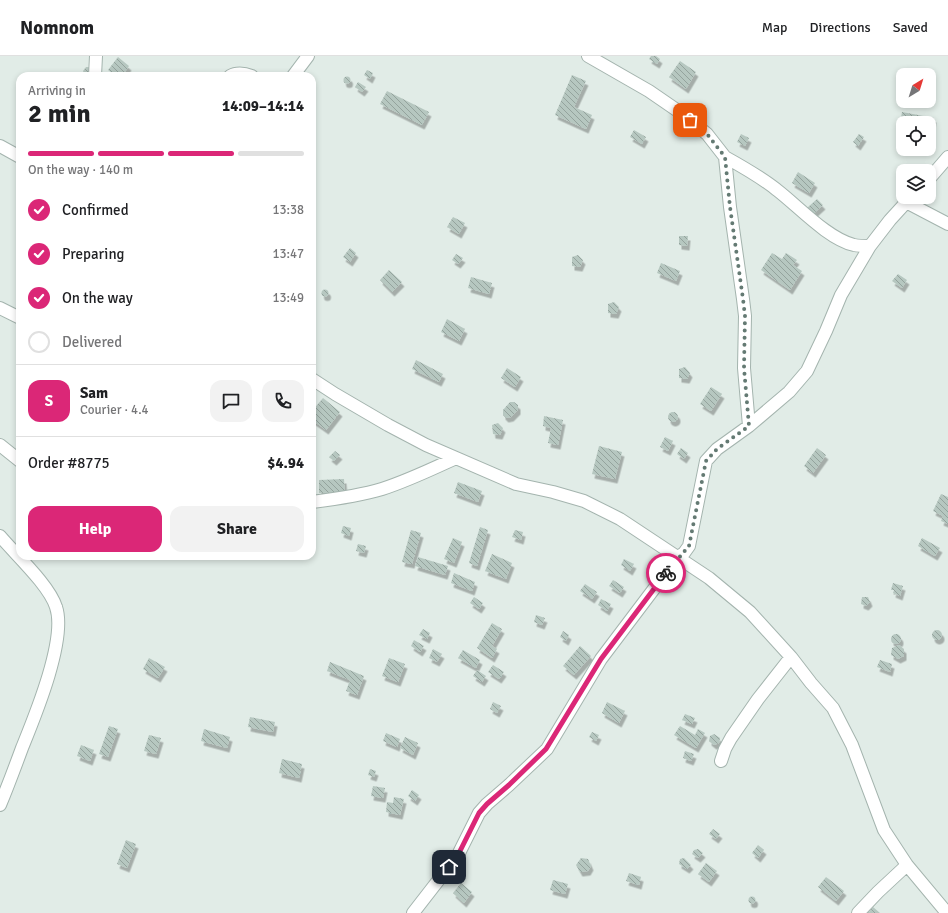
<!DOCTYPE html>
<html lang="en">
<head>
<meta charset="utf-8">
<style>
  body { margin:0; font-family:Signika,sans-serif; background:#f2f2f2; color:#202124; height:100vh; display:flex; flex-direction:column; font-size:15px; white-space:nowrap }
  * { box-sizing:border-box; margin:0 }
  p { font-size:13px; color:#757577 }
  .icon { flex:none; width:22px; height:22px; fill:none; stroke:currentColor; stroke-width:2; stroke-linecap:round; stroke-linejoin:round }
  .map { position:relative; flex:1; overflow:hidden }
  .details { position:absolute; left:16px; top:16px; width:300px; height:488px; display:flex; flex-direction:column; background:#fff; border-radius:12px; box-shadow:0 2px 6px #0003 }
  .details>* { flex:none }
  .needle { width:26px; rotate:38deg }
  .controls { position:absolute; left:896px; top:12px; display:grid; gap:8px }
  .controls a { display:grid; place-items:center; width:40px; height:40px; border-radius:8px; background:#fff; box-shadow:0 2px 6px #0003; font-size:20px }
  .pin { position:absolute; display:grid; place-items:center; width:34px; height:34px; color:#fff; margin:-17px; border-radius:8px; box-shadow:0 2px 6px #0006 }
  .courier { position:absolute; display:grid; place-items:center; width:40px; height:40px; margin:-20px; border:3px solid #db2777; border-radius:50%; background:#fff; color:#222; box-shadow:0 1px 5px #0007 }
  .head em { font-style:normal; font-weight:700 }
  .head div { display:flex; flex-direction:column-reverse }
  .head { display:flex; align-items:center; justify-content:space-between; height:68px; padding:0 12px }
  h1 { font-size:26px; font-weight:700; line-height:30px }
  .bar { display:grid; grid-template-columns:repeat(4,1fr); gap:6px 4px; align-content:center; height:48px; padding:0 12px }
  .bar i { height:5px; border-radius:3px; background:#e0e0e0 }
  .bar .selected { background:#db2777 }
  .bar p { grid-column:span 4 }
  .line { display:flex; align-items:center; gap:10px; padding:0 12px; border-top:1px solid #e0e0e0 }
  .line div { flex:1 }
  .round { display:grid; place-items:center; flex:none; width:42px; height:42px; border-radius:12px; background:#f2f2f2 }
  ol { padding:0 12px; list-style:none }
  li { display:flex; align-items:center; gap:12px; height:44px }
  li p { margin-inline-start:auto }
  li .icon { padding:4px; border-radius:50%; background:#db2777; color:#fff; stroke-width:4 }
  li:last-child { color:#757577 }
  li i { width:22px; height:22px; border:2px solid #e0e0e0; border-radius:50% }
  .button { display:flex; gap:8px; margin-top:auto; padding:8px 12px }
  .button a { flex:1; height:46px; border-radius:12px; background:#db2777; color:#fff; font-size:16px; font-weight:700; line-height:46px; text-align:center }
  .button a+a { background:#f2f2f2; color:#202124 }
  header { display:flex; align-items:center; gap:24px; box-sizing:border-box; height:56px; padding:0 20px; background:#fff; border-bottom:1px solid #e0e0e0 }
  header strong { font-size:19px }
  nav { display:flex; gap:22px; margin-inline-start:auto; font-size:14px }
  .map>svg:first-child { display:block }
</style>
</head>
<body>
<header>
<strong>Nomnom</strong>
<nav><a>Map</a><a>Directions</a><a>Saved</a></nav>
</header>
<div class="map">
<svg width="948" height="857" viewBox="0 0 948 857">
  <defs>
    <pattern id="building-back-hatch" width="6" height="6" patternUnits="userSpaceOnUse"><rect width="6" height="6" fill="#b6c7c0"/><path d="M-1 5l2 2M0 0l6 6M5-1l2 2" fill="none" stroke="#94a39d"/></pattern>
    <filter id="shadow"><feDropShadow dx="2.5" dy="4.5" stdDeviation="0" flood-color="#0004"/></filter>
  </defs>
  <rect width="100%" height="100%" fill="#e1ece7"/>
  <!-- building -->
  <path fill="url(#building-back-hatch)" filter="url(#shadow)" d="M651,0H656L660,3L657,8L649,3Z
    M118,1L129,10L122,20H116L108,14Z
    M680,5L696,16L686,33L669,21Z
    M86,11H91L92,20H85L83,15Z
    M367,14L373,17L370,23L364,19Z
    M901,14L912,16V19H903V36L898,35Z
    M572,19L586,25L574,51L592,59L586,73L555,59Z
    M343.5 24a3.5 3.5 0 1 1 7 0a3.5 3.5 0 1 1-7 0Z
    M358,26L366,31L362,36L355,31Z
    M387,35L429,56L422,69L380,48Z
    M902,56L934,62L930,83L929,67H903V79L898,78Z
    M634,74L646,81L642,88L630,81Z
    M741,78L749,82L745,90L737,86Z
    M859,78L864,81L858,90L853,86Z
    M798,116L815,127L809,137L792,127Z
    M817,143L823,149L813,158L807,152Z
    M453,161L465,167L459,178L447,171Z
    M679,180H688L687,190L679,189Z
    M350,192L356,197L350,206L343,201Z
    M772,197L782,203L786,197L797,204L793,209L802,215L790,234L761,214Z
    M456,198L463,202L458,208L452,204Z
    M578,199L583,204L580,211L572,210V201Z
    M661,207L680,215L676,225L657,217Z
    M389,214L402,226L392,236L380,224Z
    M898,218L907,224L902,232L892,225Z
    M471,221L492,227L489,238L468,232Z
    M321.5 237a3.5 3.5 0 1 1 7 0a3.5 3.5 0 1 1-7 0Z
    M614,246L619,251L616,258L608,257V248Z
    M447,263L465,273L459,285L441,276Z
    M416,304L443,318L439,326L412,313Z
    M685,311L690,317L687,323L679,322V313Z
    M507,312L521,321L515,331L501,322Z
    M711,331L722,338L711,355L700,348Z
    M323,342L340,356L326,374L312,364V355Z
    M510,346H514L518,349V354L511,361L506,362L503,359V354Z
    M668 361a5 5 0 1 1 10 0a5 5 0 1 1-10 0Z
    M544,360L563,364L558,389L548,387L551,372L543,370Z
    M498,367L503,372L500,379L493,378L492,369Z
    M665,381L673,385L668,395L660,391Z
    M599,390L622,396L615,423L592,418Z
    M681,392L688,397L684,403L677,398Z
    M817,392L826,399L813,417L804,410Z
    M335,395L340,399L334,405L329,401Z
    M344,423L345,436L319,437V424Z
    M458,426L482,435L478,446L454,437Z
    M941,438L948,441V468L941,465L943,460L933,455Z
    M343,470L351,472L349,480L341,477Z
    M480,471L488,474L477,510L469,507Z
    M411,474L421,477L412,508L402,506Z
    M515,474L523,476L521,484L512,481Z
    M453,482L462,486L454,507L444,503Z
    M922,482L940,492L935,500L918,490Z
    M358,488L366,490L364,497L356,495Z
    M492,498L512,507L506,523L485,515Z
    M418,501L448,510L445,519L415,510Z
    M624,503L634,508L630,515L621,509Z
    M454,517L475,526L472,535L451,527Z
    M613,524L624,531L620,537L609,530Z
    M893,527L903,530L900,540L893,537L894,534H891Z
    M585,528L597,536L592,543L580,535Z
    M474,541L483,547L479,553L470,547Z
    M862,541H868L870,546L866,550L861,548Z
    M601,543L611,548L607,555L598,549Z
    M536,559L545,562L542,569L534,566Z
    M492,567L502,573L492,590L497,593L492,602L477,592Z
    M423,573L430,577L427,583L419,579Z
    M932 579a5 5 0 1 1 10 0a5 5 0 1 1-10 0Z
    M563,575L569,579L566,585L560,581Z
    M891 583a5 5 0 1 1 10 0a5 5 0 1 1-10 0Z
    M414,584L424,590L420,596L411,590Z
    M899,589L904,593V600L898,603L891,599L892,592Z
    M580,590L591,600L574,619L563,610Z
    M433,593L442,598L437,606L429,602Z
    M463,594L480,604L476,612L458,602Z
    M149,602L165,611L158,622L143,613Z
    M389,602L405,608L398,626L382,620Z
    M880,604L892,608L890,616L877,611Z
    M330,606L364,620L357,639L346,635L350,624L327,615Z
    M493,609L504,616L499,623L488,616Z
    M477,614L486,620L482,626L473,620Z
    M493,646L501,650L497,657L490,653Z
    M607,646L625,655L619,667L602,657Z
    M685,658L695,662L692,668L682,664Z
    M250,661L275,666L273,676L248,671Z
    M109,670L118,673L108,701L99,698Z
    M680,670L695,679L698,673L705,677L696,692L674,679Z
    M204,673L230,681L227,692L201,685Z
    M592,676L599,679L596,685L589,681Z
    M386,677L400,683L397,691L383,685Z
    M714,678L720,682L719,687L714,689L709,685L710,680Z
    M149,679L161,682L156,698L144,695Z
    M405,681L418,687L413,699L400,692Z
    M81,689L94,694L90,705L77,700Z
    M685,695L694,698L691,705L683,702Z
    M282,703L302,708L299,722L279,717Z
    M370,713L376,715L374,721L368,719Z
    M373,730L385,732L383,742L371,740Z
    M412,734L419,739L415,745L408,740Z
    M394,741L404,743L400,759L386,756L387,746L393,747Z
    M713,773L720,778L716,783L709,778Z
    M126,784L136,788L127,812L117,808Z
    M758,789L764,794L758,802L752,797Z
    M698,793L703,797L698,802L692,798L694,794Z
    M581,802L588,803L591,810L588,815L580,816L576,809Z
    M684,802L691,809L687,813L679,808L680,803Z
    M706,807L717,815L709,826L698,818Z
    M629,817L641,821L639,829L626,825Z
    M826,821L844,835L836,845L818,831Z
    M553,824L568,828L565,838L550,834Z
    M461,827L472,836L464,847L453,837Z
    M748.5 844a3.5 3.5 0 1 1 7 0a3.5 3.5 0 1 1-7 0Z
    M873,851L880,857H868Z"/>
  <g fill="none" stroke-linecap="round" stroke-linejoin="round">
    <!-- minor casing -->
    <g stroke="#a4b4ae" stroke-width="14">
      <path id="minor" d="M588,0L649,35L681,57L707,78L725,101L730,151L743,243L745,260L744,312L749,370
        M95,20L96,0
        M230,20C237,16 244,17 252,20
        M293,20L308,0
        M0,90L20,101
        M725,101C743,111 761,121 777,134C798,150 828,183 854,189C859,190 865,190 870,190
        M929,123L948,101
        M906,146L948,168
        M0,252L20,262
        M312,323L335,338L388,369L426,389L516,428L553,436L584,445L620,463L709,522L750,556L791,601L811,627L833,652L852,689L884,774L907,809L947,857
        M0,389L20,405
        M312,446C336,443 359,440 382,433C407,425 432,413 456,402
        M0,480C16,499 49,529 56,551C67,583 35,660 22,692C15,711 8,730 0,749
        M721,705L725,693L731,682L758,643L791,601
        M413,857L458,799L479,757L487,748L509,729L547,693L601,603L678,501L684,497L689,490L706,405L717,393L749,370L789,336L807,315L826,275L841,239L870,190L890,164L911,141
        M858,857L878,836L907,809"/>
    </g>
    <!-- minor -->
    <use href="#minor" stroke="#fff" stroke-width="12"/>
  </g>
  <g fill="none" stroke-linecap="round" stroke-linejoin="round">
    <!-- done -->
    <path stroke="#647a73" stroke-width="4" stroke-dasharray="0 7.2" d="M666,517L689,490L706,405L717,393L749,370L744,312L745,260L743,243L730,151L725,101L707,78L690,64"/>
    <!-- route -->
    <path stroke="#db2777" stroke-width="5" d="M449,811L458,799L479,757L487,748L509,729L546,693L601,603L666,517"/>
  </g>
</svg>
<div class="controls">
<a><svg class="needle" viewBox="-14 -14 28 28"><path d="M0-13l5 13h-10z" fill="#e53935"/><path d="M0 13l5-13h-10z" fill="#757577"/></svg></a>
<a><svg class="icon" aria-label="locate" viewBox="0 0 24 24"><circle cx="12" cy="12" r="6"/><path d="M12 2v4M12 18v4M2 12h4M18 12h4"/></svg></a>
<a><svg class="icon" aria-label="layers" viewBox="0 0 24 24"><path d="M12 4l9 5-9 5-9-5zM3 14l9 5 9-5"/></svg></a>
</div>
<div class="pin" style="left:690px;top:64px;background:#ea580c"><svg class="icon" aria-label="bag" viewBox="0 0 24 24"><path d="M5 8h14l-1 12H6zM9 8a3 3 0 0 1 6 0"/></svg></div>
<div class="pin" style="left:449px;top:811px;background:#1f2937"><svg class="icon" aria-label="home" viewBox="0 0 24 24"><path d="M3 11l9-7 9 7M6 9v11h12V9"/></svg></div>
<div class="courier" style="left:666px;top:517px"><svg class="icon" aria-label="bike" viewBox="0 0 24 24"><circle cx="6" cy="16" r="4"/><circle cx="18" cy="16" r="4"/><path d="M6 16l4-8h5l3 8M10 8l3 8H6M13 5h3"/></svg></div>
<section class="details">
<div class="head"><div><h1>2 min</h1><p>Arriving in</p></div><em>14:09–14:14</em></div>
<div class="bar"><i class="selected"></i><i class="selected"></i><i class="selected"></i><i></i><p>On the way · 140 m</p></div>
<ol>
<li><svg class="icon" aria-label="check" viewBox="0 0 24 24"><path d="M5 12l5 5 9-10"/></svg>Confirmed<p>13:38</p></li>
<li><svg class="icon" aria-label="check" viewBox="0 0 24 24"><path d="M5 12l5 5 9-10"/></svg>Preparing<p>13:47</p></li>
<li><svg class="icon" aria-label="check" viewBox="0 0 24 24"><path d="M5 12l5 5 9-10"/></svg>On the way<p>13:49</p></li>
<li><i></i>Delivered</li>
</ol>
<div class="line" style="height:72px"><b class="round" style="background:#db2777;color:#fff">S</b><div><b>Sam</b><p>Courier · 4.4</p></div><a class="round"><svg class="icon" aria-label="chat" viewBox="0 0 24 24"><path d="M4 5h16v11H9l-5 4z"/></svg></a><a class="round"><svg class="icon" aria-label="phone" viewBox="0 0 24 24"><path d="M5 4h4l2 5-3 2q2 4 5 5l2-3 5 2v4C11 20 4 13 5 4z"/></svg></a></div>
<div class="line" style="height:52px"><div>Order #8775</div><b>$4.94</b></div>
<div class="button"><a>Help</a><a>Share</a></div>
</section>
</div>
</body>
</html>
